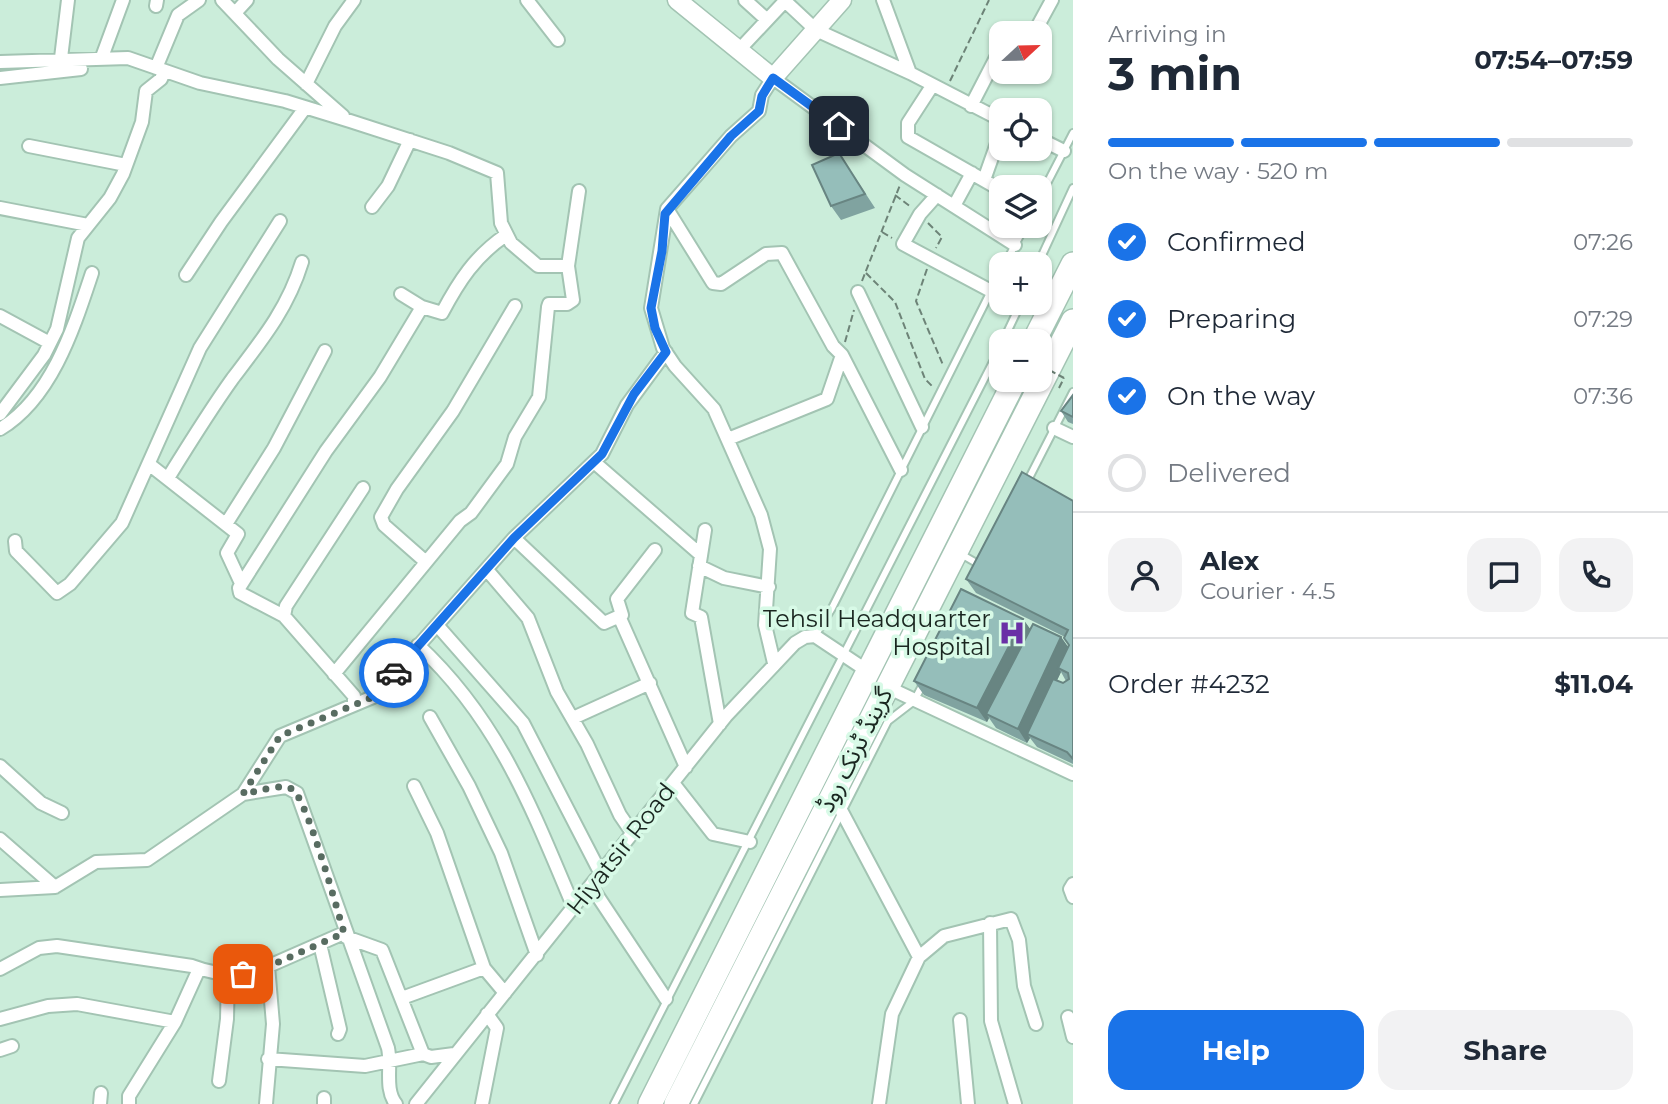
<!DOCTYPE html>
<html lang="en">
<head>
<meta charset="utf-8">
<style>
  body { margin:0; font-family:Montserrat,"Noto Sans Arabic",sans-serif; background:#f2f2f3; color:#1f2937; height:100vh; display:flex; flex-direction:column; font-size:26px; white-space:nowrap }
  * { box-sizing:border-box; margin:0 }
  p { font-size:23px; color:#747a83 }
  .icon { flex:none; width:38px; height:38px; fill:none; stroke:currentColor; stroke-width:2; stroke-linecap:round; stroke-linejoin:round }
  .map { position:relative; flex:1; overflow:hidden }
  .panel { display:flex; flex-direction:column; background:#fff; width:595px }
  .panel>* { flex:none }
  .needle { width:46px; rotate:68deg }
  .controls { position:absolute; left:989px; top:21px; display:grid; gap:14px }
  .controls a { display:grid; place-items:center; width:63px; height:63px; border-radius:14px; background:#fff; box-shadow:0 2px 5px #0004; font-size:35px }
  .pin { position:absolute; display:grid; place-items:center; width:60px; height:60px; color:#fff; margin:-30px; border-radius:14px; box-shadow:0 4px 10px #0006 }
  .courier { position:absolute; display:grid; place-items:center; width:70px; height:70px; margin:-35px; border:5px solid #1a73e8; border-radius:50%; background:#fff; color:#222; box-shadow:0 2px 9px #0007 }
  .head em { font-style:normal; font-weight:700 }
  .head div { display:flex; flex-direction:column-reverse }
  .head { display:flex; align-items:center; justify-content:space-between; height:119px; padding:0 35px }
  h1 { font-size:46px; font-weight:700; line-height:52px }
  .bar { display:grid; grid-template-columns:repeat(4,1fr); gap:10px 7px; align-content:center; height:84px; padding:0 35px }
  .bar i { height:9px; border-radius:5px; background:#e0e1e3 }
  .bar .on { background:#1a73e8 }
  .bar p { grid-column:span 4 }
  .line { display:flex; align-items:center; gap:18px; padding:0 35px; border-top:2px solid #e0e1e3 }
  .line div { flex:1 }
  .round { display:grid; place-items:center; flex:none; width:74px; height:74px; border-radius:21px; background:#f2f2f3 }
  ol { padding:0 35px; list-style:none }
  li { display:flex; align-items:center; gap:21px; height:77px }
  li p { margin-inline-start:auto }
  li .icon { padding:7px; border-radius:50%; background:#1a73e8; color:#fff; stroke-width:4 }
  li:last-child { color:#747a83 }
  li i { width:38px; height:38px; border:4px solid #e0e1e3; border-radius:50% }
  .button { display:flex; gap:14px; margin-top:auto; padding:14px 35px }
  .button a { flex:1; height:80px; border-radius:21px; background:#1a73e8; color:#fff; font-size:28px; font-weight:700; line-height:80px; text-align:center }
  .button a+a { background:#f2f2f3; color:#1f2937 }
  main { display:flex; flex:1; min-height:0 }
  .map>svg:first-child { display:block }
</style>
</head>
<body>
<main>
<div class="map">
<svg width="1073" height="1104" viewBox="0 0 1073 1104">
  <rect width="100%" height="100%" fill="#cbedda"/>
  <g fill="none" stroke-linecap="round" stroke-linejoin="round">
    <!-- lane casing -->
    <g stroke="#a3c4b3" stroke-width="10">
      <path id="lane" d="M1040,197L1073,133
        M1005,264L1025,226
        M1038,264L1073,188
        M1003,341L1021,303
        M1026,484L1073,392
        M959,553L980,565
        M815,636L832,608L1001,271
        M614,1104L1001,346
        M694,1104L888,721L914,701L923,684"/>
    </g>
    <!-- street casing -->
    <g stroke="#a3c4b3" stroke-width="16">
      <path id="street" d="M222,0L278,59L343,116
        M527,0L558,40
        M745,0L766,19
        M883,0L910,73L1001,120
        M156,6L157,0
        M235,13L247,0
        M1034,33L1052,0
        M738,51L785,1L816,30L910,73
        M102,57L123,0
        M61,58L68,0
        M0,62L128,58L200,83L285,101L350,121L449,153L497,173L501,223L511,243L538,266H568
        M156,68L178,15L199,0
        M0,78L81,69
        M306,84L335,26L354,0
        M932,86L908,123V137L1001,190
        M971,106L1001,48
        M1040,139L1064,151
        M29,146L126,165
        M984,180L1001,132
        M937,195L920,214L903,244L991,291
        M954,206L972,173
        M372,207L388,186L410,140
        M0,208L88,225
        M667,209L713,283L721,284L766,254L782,253L833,346L842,355L901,470
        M186,275L221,222L305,108
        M858,292L922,427
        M401,294L422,307L442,313C459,281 475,256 506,235
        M0,316L48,342
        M0,414L44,355L57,329L78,238L110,198L123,174L142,122L146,91L161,79L164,72
        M1054,428L1073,437
        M0,429C52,398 74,327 92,273
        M728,439L827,399L842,355
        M594,462L701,555
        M150,465L238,534L227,553L240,581
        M168,478C189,444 210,410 233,378C262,340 288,308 302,262
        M226,524L274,448L325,351
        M705,530L692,613L701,617L720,724
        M514,538L604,623L622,615L617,599L655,550
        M15,541L16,551L57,593L70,584L122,523L200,348L280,221
        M426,562L384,525L381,517L397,489L453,411L515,306
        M699,566L724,578L769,587
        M487,570L528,618L557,692L587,744L620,815L633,834
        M284,616L286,606L363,488
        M619,616L686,767
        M437,625L523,723L601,874
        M418,645C499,720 532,809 574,908
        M774,663L765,625L770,549L761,515L714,409L675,366L663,348L651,308L667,209L731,136L759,111L762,95L773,78L905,175L1015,245
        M334,674L460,521L471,513L507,464L515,437L539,397L548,307L549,304H567L573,300L568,266L579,191
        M887,687L1073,774
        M354,703V696L284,616L240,593L239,588L326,451L380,377L422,307
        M430,717L469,786L501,853L537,955
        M573,718L650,683
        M0,766L41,803L62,813
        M673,783L713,834L750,842
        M414,786L437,833L484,968L505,993
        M243,794L286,787L297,793L388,1048C392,1066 384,1089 396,1104
        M842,812L919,957
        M0,839L55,887
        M1073,884L1070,889L1073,897
        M591,886L666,999
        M0,890L55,887L96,862L147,860L243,794L280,736L373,697L514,538L602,454L627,405L666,352
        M990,923L991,1021L1015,1104
        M346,937L382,950L423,1054L431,1057L454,1054
        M320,944L340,1029L338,1034
        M0,969L39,948L57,946L192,966C213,974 233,976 255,972L344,933
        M402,998L484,968
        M1068,1017L1073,1037
        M0,1019L48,1006L77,1004L175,1022
        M960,1020L968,1104
        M0,1050L12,1046
        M268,1059L365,1066L423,1054
        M219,1081L227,1019L228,974
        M100,1104L101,1093
        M129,1104V1096L175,1022L199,969
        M266,1104L273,1024L268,966
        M324,1104V1098
        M416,1104L726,716L795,643L805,637L815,636L869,672
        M482,1104L497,1028L487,1014
        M879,1104L892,1014L919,957L944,936L1011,919L1019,940L1024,986L1036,1024"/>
    </g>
    <!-- secondary casing -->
    <g stroke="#a3c4b3" stroke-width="21">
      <path id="secondary" d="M677,0L773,78L842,0"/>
    </g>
    <!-- highway casing -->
    <g stroke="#a3c4b3" stroke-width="26">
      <path id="highway" d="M1034,341L1073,264
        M650,1104L1015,380
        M676,1104L1073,321"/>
    </g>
    <!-- path -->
    <path stroke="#6d8377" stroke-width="2" stroke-dasharray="7 3.5" stroke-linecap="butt" d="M950,81L989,0
      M895,195L911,207
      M928,223L942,237L936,248
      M882,232L892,238
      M927,269L916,301L943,365
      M866,273L895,302L925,379L933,387
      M862,281L900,185
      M845,342L854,310
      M1059,388L1064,378"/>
    <!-- lane -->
    <use href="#lane" stroke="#fff" stroke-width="6"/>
    <!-- street -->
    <use href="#street" stroke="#fff" stroke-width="12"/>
    <!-- secondary -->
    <use href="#secondary" stroke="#fff" stroke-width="18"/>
    <!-- highway -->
    <use href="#highway" stroke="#fff" stroke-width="23"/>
    <!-- path-bridge -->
    <path stroke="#6d8377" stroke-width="2" stroke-dasharray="7 3.5" stroke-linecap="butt" d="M1040,365L1064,378"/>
  </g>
  <!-- wall -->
  <path fill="#80a3a0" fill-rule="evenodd" d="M839,153L875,208L841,220L831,206Z
    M1073,395V424L1068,422L1061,411Z
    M1073,501V764L1037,747L1030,738L1027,743L996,728L989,718L987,722L924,695L914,681L1023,619L1030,629L1061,637L1068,647L1069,645L1065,637L976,593L966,579ZM1061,672L1066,681L1063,683L1057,680Z"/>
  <!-- shaded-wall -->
  <path fill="#688582" d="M1023,619L1033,633L986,714L989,718L987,722L977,708Z
    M1061,637L1071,651L1058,668L1061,672L1031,735L1027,734L1030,738L1027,743L1018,729Z"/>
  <!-- building -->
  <path fill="#95beba" stroke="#688582" stroke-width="2" d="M839,153L865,194L831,206L812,165Z
    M1073,395V417L1061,411Z
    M1022,472L1073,501V759L1067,752L1027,734L1053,679L1063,683L1069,679L1068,673L1058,668L1069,645L1064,638L1068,630L966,579Z
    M961,589L1023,619L977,708L914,681Z
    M1033,624L1061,637L1018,729L986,714Z"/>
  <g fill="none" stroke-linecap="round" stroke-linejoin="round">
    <!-- done -->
    <path stroke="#586c61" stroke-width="7" stroke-dasharray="0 12.6" d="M243,974L256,972L344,933C338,912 306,796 292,789C281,783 255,792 243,794L280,736L373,697L394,673"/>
    <!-- route -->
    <path stroke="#1a73e8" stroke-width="9" d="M394,673L514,538L602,454L634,394L666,352L655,328L651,308L662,251L665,214L731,136L759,111L762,96L773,78L839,126"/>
  </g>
  <!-- icons -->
  <defs>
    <g id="hospital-bare" transform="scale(2.1)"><path d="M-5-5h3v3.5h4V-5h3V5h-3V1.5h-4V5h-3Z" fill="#6a30a6" stroke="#d8fae7" stroke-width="2.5" paint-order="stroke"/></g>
  </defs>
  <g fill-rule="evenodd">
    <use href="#hospital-bare" x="1012" y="633"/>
  </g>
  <g text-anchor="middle" stroke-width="7" stroke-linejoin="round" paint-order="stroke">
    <!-- poi labels -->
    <g font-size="24" fill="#1a2620" stroke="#d8fae7" text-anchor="end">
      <text x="991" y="627">Tehsil Headquarter<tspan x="991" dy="28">Hospital</tspan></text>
    </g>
    <!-- street labels -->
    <g font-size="24" fill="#1a2620" stroke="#d8fae7">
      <text transform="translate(855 750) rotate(-63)" y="8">گرینڈ ٹرنک روڈ</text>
      <text transform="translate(621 849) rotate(-52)" y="8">Hiyatsir Road</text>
    </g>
  </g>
</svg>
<div class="controls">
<a><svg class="needle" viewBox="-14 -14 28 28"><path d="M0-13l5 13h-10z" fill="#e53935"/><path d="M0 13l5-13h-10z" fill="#747a83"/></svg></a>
<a><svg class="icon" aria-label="locate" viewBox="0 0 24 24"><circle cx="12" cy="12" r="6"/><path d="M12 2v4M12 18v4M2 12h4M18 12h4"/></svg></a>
<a><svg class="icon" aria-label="layers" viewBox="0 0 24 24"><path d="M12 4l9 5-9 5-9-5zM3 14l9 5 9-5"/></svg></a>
<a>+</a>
<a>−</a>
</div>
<div class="pin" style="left:243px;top:974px;background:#ea580c"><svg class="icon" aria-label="bag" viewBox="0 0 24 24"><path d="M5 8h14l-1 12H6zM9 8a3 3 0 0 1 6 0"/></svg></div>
<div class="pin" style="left:839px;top:126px;background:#1f2937"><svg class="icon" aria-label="home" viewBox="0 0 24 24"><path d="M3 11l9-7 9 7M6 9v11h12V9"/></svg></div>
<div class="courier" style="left:394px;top:673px"><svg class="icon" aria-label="car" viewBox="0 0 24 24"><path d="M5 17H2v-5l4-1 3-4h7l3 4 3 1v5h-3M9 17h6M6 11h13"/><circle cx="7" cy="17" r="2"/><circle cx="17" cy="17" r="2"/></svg></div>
</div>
<section class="panel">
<div class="head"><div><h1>3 min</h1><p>Arriving in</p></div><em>07:54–07:59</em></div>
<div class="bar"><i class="on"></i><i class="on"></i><i class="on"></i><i></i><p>On the way · 520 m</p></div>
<ol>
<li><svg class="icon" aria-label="check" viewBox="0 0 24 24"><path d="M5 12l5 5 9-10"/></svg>Confirmed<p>07:26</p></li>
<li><svg class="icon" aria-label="check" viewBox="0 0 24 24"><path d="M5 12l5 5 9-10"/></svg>Preparing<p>07:29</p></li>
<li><svg class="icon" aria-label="check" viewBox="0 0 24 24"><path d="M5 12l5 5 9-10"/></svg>On the way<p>07:36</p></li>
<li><i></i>Delivered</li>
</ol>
<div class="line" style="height:126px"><a class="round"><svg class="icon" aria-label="person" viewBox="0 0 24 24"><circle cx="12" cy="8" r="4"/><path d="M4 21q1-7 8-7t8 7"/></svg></a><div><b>Alex</b><p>Courier · 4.5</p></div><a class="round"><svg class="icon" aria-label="chat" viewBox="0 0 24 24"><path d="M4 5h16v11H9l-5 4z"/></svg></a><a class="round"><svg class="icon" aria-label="phone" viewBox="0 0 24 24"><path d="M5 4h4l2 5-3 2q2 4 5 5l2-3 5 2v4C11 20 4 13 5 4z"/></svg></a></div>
<div class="line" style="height:91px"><div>Order #4232</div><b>$11.04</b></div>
<div class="button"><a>Help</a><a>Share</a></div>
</section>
</main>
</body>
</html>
